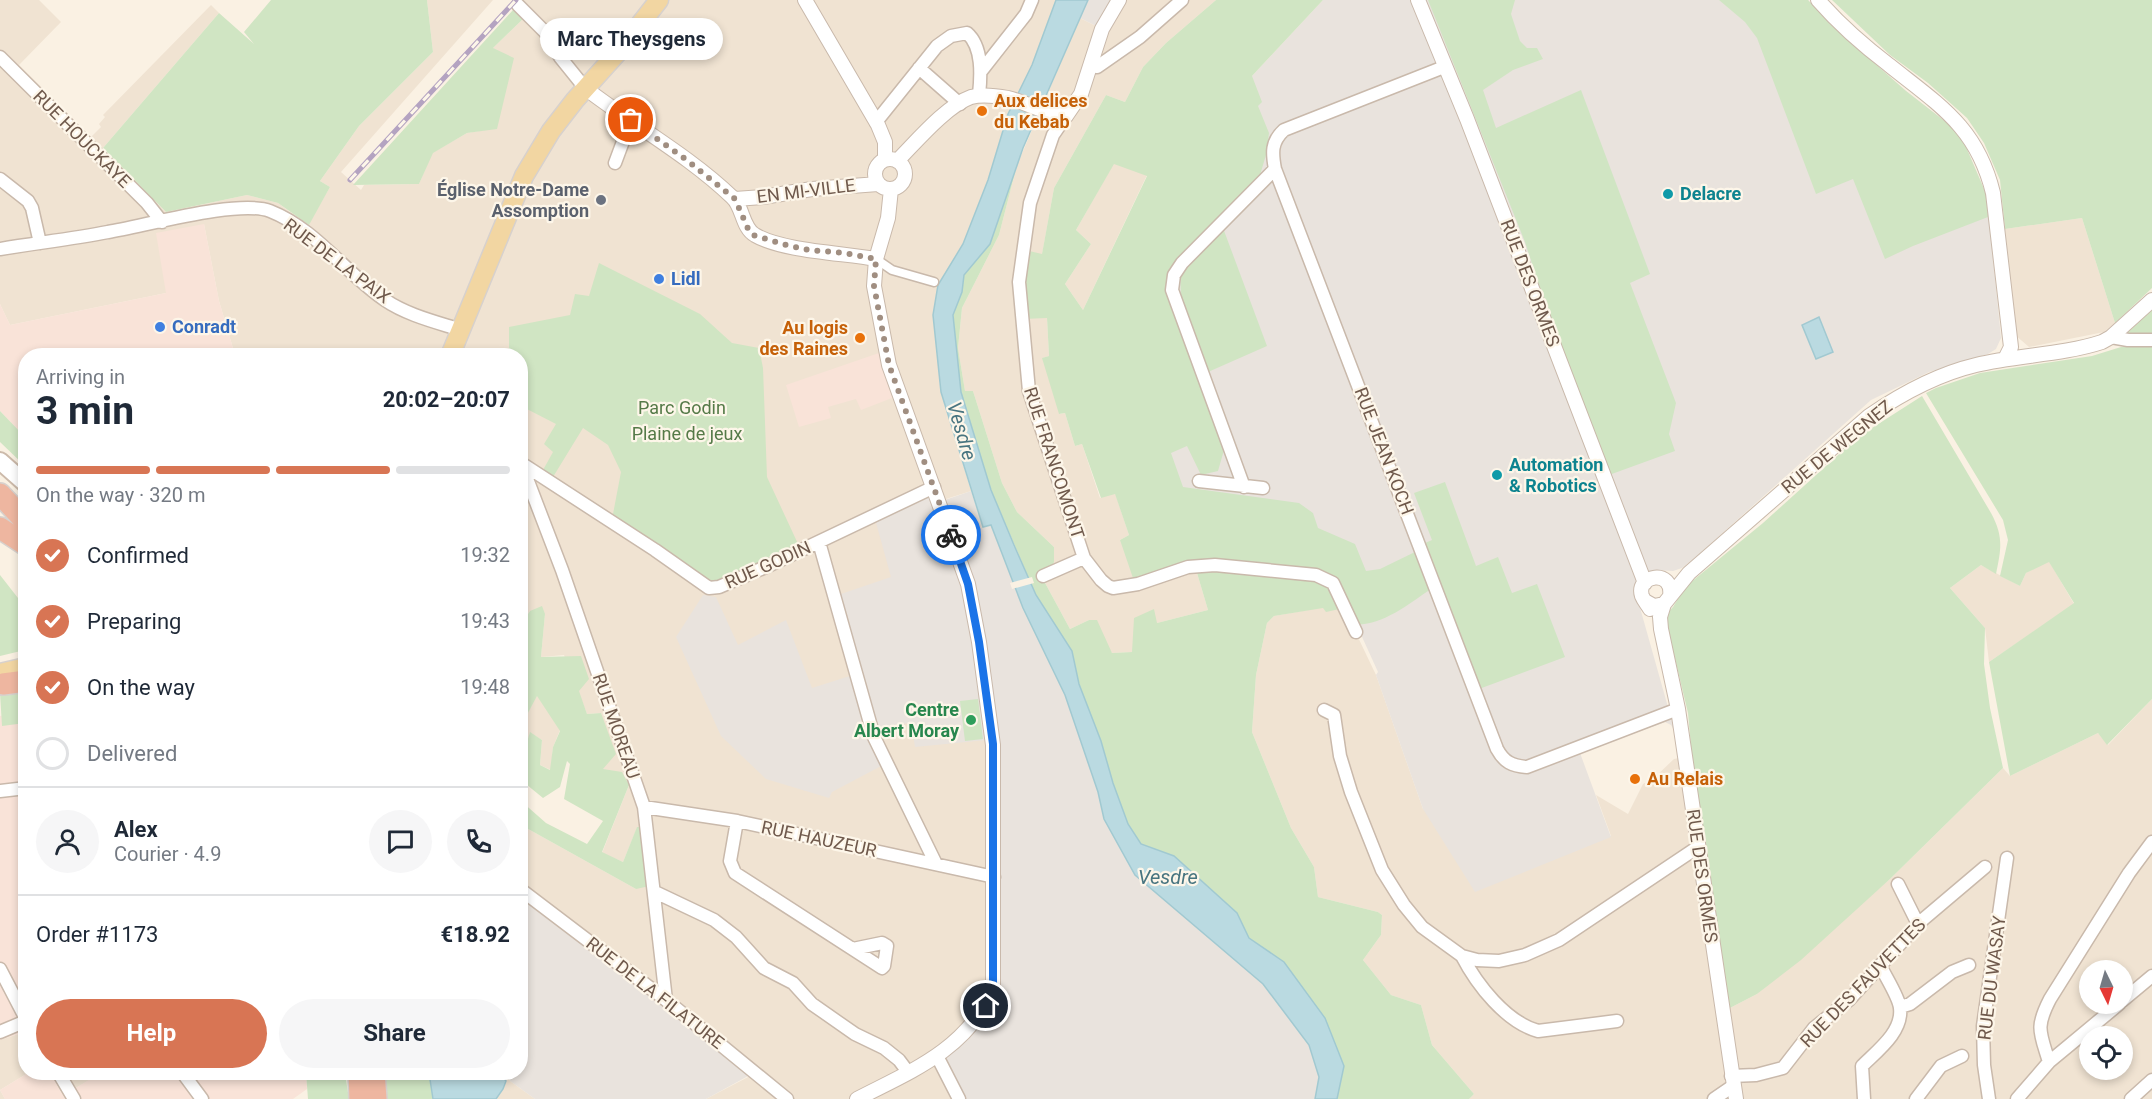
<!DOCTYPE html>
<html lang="en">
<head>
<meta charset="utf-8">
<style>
  body { margin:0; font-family:Roboto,sans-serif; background:#f6f6f7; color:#1f2937; height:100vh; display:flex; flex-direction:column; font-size:22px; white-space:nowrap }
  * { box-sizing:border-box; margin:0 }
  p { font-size:20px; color:#747a83 }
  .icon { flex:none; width:33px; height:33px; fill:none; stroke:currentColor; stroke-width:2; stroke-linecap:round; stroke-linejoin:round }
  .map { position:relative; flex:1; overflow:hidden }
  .panel { position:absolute; left:18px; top:348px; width:510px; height:732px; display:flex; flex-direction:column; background:#fff; border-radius:24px; box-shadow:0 3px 9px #0003 }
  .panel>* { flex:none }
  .needle { width:39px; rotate:175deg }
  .tools { position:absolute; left:2079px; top:960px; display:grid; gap:12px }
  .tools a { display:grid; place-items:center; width:54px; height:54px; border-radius:50%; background:#fff; box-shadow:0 3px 9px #0003; font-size:30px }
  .pin { position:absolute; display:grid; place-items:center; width:51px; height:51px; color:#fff; margin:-26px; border:3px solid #fff; border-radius:50%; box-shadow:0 2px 6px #0007 }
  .courier { position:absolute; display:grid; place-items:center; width:60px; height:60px; margin:-30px; border:4px solid #1a73e8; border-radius:50%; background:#fff; color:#222; box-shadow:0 2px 8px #0007 }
  .bubble { position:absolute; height:42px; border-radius:21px; background:#fff; box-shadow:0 3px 9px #0003; font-size:20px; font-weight:700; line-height:42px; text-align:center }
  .overview em { font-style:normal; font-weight:700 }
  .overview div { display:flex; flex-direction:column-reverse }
  .overview { display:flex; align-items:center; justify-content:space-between; height:102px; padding:0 18px }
  h1 { font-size:39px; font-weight:700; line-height:45px }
  .bar { display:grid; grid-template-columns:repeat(4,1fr); gap:9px 6px; align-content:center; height:72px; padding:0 18px }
  .bar i { height:8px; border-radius:4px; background:#e0e1e3 }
  .bar .on { background:#d87554 }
  .bar p { grid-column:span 4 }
  .line { display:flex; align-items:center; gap:15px; padding:0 18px; border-top:2px solid #e0e1e3 }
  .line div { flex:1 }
  .round { display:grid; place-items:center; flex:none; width:63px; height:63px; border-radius:32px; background:#f6f6f7 }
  ol { padding:0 18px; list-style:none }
  li { display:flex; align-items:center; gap:18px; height:66px }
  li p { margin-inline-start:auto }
  li .icon { padding:6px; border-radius:50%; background:#d87554; color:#fff; stroke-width:4 }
  li:last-child { color:#747a83 }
  li i { width:33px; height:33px; border:3px solid #e0e1e3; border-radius:50% }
  .cta { display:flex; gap:12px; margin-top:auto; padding:12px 18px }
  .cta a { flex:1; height:69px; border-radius:36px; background:#d87554; color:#fff; font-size:24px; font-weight:700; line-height:69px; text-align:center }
  .cta a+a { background:#f6f6f7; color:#1f2937 }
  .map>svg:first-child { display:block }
</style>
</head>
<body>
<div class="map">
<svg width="2152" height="1099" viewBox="0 0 2152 1099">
  <rect width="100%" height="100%" fill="#faf1e3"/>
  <!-- residential -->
  <path fill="#f0e3d2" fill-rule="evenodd" d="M0,0H39L61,22L19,65L91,137L101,127L99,124L105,117L103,115L211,5L219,13L103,148L166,212L247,195L278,203L308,225L330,187L320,181L359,126L433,52L427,0H493L341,172L361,190L364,185L419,184L432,153L467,133L497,128L493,48L524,18L513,10L521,0H1056L1032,65L1008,114L988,180L963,244L938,285L941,392L971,491L946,499L969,568L996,738L998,990L944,1057L966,1099H706L750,1076L521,894V825L636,889L637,828L623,862L602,853L629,785L603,770L601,713L587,714L564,655L541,657L545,614L530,611L521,624L520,356L235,355L219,301L204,224L166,293L10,325L0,304Z
    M1117,0H1216L1166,43L1143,67L1125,102L1106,95L1054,188L1042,255L1026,251L1047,318L1049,356L1043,358L1060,414L1065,413L1075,446L1082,444L1100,498L1115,493L1129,535L1120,540L1180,572L1197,573L1208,610L1157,623L1132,652L1112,653L1089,620L1070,629L1044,581L1054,547L1017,512L1002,483L973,391H965L958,348L962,308L999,235L1017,165L1080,18L1100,28Z
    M1114,163L1147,175L1083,310L1065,284L1091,244L1076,230Z
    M2082,218L2115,323L2104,332L2029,347L2014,334L2005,229Z
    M2049,561L2074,604L1989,662L1985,628L1950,588L1981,565L2020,586L2026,573Z
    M1324,607L1344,608L1376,675L1423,809L1611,836L1596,795L1628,814L1643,784L1654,778L1674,759L1679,758L1731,1099H1469L1474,1094L1432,1045L1421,1005L1391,995L1363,960L1381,935L1382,915L1378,912L1318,897L1314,867L1291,828L1252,732L1256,675L1267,623L1274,616Z
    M537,695L560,730L553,747L551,770L540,765L542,740L530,733L523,756L521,755V726Z
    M2152,699V1099H1740L1726,1010L1757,994L1890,879L2003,768L2010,776L2098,733L2108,745ZM2090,970H2122V1004H2090ZM2090,1036H2122V1070H2090Z
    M25,1029L26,1072L28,1073L0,1090L5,1099H0V1040L25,1032Z
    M499,1072L507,1073L510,1081L535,1099H496L506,1081Z
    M50,1073H102L74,1089L69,1099H65Z"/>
  <!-- commercial -->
  <path fill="#f9e3d8" d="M204,224L219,301L235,355L26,356L25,437L0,411V304L10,325L166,293L156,233Z
    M879,353L892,398L861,410L856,399L828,407L831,418L799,427L786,385Z
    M25,713V1032L0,1040V716Z
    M102,1072L306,1073L307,1089L293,1099H69L74,1089Z
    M28,1073H50L65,1099H5L0,1090Z"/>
  <!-- industrial -->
  <path fill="#e9e3dd" d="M1088,0H1117L1100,28L1080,18Z
    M1323,0H1808L1830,24L1906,91L1960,133L1987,196L2001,338L1996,349L1988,354L1929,372L1871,400L1698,555L1682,568L1673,571L1657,570L1636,583L1637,597L1675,732L1671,725L1665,722L1580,753L1611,837L1475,892L1423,809L1376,675L1378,672L1338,584L1164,512L1147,175L1252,76Z
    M971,491L983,527L991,525L1023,608L1065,695L1098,792L1104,819L1135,875L1263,984L1309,1045L1319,1077L1315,1099H966L944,1057L998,990L996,738L969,568L945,500Z
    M932,493L962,581L976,645L987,740L915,747L911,723L876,727L838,595L891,577L875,519Z
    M703,595L716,597L738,645L786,620L812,688L853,675L883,765L832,792L829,798L766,779L721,736L676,637Z
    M521,894L640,986L750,1075L706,1099H535L510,1081L507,1073L520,1072Z"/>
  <!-- green -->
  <path fill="#d0e5c3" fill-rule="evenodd" d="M271,0H427L433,52L359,126L320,181L330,187L309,225L278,203L247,195L166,212L103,148L219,13L254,44L244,32Z
    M1216,0H1323L1252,76L1262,102L1258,106L1269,133L1266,155L1260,175L1169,269L1168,294L1224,450L1218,471L1201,475L1187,446L1171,453L1183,487L1299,503L1313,513L1318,528L1355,544L1366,571L1380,569L1417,551L1431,589C1407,605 1385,624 1355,625L1338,584L1204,562L1134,581L1120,540L1129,535L1115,494L1101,498L1082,444L1075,446L1065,413L1059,414L1042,358L1049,356L1047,318L1023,319L1025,250L1042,254L1054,188L1106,95L1125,102L1143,67L1166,43ZM1114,164L1147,176L1083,310L1065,284L1091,244L1076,230Z
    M1428,0H1515L1511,14L1520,41L1527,48H1537L1543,59L1513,70L1483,90L1496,128L1581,90L1650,274L1630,283L1676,403L1669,434L1675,451L1609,475L1551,323L1525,242Z
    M1719,0H1808L1830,24L1906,91L1960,133L1987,196L1988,217L1913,246L1885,259L1853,179L1816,194L1757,38L1745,22Z
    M1832,0H2152V288L2115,323L2082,218L2005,229L2000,180L1984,143L1967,118L1928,83L1890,55Z
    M513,10L524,18L493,48L514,58L497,129L467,133L433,153L419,184L353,185Z
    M1017,165L999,235L962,308L958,348L965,391H973L1002,483L1017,512L1054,547V562L1044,581L1070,629L1089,620H1097L1112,653L1132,652L1134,618L1154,609L1157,623L1208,610L1197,573L1207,566L1290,573L1331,584L1344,608L1326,612L1323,608L1274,616L1267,623L1256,675L1252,732L1291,828L1314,867L1318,897L1378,912L1382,915L1381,935L1363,960L1391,995L1421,1005L1432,1045L1474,1094L1469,1099H1337L1344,1065L1284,962L1249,938L1237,913L1174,856L1141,844L1128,824L1113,783L1101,741L1079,684L1072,651L1036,595L991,490L961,392L953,315L961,292L964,275L990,243Z
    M1223,228L1267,346L1208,372C1199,346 1168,289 1186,265C1195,251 1211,240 1223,228Z
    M599,263L700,314L732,343L759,348L763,368L767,477L799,546L719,582L706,580L613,514L621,472L608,445L583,428L553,477L543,470L553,452L544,444L556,424L521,406L520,356H509V327L570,315L575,294L589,296Z
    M2152,310V334H2126Z
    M2152,346V699L2107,745L2098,733L2010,776L1989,662L2074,603L2049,562L2026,573L2020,586L2000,576L2008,540L2003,520L1926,393L1936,388L1980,373L2092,356L2121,347Z
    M1922,396L1991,513C2004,537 2001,549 1996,574L1981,565L1950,588L1985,628L1984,664L1990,708L2003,768L1890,879L1801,960L1757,994L1726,1010L1694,780L1688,713L1666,621V614L1673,607L1685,587L1763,523L1858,437Z
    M0,411L25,437V466L0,442Z
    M1445,482L1476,566L1498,557L1512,593L1537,584L1565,657L1479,689L1425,543L1432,540L1414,493Z
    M0,575L25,607V650L0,656Z
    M542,606L545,614L541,657L581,656L589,679L579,691L587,714L601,713L616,754L603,769L622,772L629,785L602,852L623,862L637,827H646L654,885L636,889L521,825V801L546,823L587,844L603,821L564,799L570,764L567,761L560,787L543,798L521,780V755H523L530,732L542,740L540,765L550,770L553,747L560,731L537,696L521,726V624L530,611Z
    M25,686V723L2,726L0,693Z
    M978,699L983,739L965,741L960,701Z
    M306,1073H345L349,1099H308Z
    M385,1073H429L433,1099H387Z"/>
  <!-- water -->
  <path fill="#badae1" stroke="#a1c9d1" stroke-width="1.5" d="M1056,0H1088L1023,148L990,244L964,275L962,292L953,315L961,392L991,490L1014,545L1036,595L1072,651L1079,684L1101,741L1113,783L1128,824L1141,844L1174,856L1237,913L1249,938L1284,962L1325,1018L1344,1066L1337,1099H1315L1319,1077L1309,1045L1263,984L1135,875L1104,819L1098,792L1065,695L1023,608L991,525L983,527L941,392L933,315L938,285L963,244L988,180L1008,114L1032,65Z
    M1819,317L1833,352L1816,359L1802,325Z
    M429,1073H499L506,1081L503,1089L496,1099H433Z"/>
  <!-- pier -->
  <path fill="#faf1e3" d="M1032,577L1034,583L1012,589L1010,583Z"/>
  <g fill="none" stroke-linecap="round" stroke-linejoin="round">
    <!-- pedestrian casing -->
    <g stroke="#c9b9ab" stroke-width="11">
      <path id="pedestrian" d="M876,259L892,270L934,282"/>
    </g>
    <!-- minor casing -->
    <g stroke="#c9b9ab" stroke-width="15">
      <path id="minor" d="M518,5L545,32L560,57L585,88
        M0,57L147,203L162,222
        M1097,67L1140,37L1182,0
        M1444,67L1284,130C1271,142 1272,153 1275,169L1497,749C1504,762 1512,766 1527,767L1678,709
        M919,68L960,104
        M982,70L1026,14L1032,0
        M1066,116L1053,135L1030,203L1019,282L1029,391L1084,558L1101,580L1108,586L1113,588L1138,584L1188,567L1215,565L1316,575L1333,583L1356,632
        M876,122L937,46L951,36L967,33C983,47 981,76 979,95
        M615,163L631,120
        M0,179L28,201L32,208L40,243
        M0,249C36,243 72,239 108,232C145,226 238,199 270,211C316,229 345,273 385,300C407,315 436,322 461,330
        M2111,337L2128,340H2152
        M521,463L562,570L644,807L666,1000
        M521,463L655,550L709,588L719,587L768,566L934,487
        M1199,481L1263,488
        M1244,487L1172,290L1174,275L1182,263L1275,169
        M819,542L874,737L936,864
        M1043,576L1084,558
        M1324,710L1334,715L1340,756L1351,792L1382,870L1404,905L1422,927L1462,956L1477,960L1499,961L1525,955L1559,940L1698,847
        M0,791L26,788
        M644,807L737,821L994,877
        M737,821L730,861L735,873L882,968L884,966L887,946L882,943L853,949
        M1898,884L1918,924
        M520,889L666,1000L787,1099
        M655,892L714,920L736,937L764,968L793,983L812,1004L855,1034L884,1048L899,1060L908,1072
        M1462,956C1477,985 1506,1022 1538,1031L1617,1021
        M0,969L26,1019
        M2122,1001L2152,976
        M1900,1007L1910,1004L1952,972L1969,965
        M0,1032L26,1021
        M937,1056L959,1099
        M2049,1062C2040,1032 2035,1028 2050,999L2129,873L2152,842
        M58,1072L74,1099
        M182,1072L202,1099
        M1731,1076L1756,1075L1783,1068L1814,1028L1849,1000L1920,922L1985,867
        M1714,1099L1733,1086
        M1864,1099L1862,1066C1877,1051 1903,1032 1900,1008C1899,997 1885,976 1880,965
        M1916,1099L1941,1066L1962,1056
        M1989,1099L1984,1065L1983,1026L2007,858
        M2017,1099L2049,1062L2119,1004
        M2131,1099L2152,1080"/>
    </g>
    <!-- tertiary casing -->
    <g stroke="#c9b9ab" stroke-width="16">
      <path id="tertiary" d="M805,0L878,125L885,142V159
        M1418,0L1467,119L1645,583
        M1818,0C1839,24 1864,46 1889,65C1939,105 1977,127 1993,193L2011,347L2005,359
        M585,88C633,125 688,155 732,197C743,206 742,228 755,235C782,251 843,253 876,259
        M875 174a15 15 0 1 1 30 0a15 15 0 1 1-30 0Z
        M897,161C916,142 946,106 971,97C982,94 997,96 1008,98C1028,103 1045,114 1066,116L1081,94L1102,29L1119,0
        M735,199L763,197L812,189L878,184
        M1645,601L1654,606L1664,604L1689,573L1869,416C1901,394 1938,374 1976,365C2017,355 2062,355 2102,342L2111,337L2152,300
        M1664,604L1660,617L1661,629L1678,709L1736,1099
        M1650,609C1648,605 1644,601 1642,596C1635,575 1674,568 1670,596
        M857,1099C913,1070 962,1052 993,992V745L979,642L968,584L889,365L874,286L876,259L888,218L891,189"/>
    </g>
    <!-- secondary casing -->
    <g stroke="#ccbaaa" stroke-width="20">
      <path id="secondary" d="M0,461L26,484"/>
    </g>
    <!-- primary casing -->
    <g stroke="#d7d1cd" stroke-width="21">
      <path id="primary" d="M450,356L524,176L551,131L575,100L620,50L659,0
        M0,673L26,667"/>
    </g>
    <!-- motorway casing -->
    <g stroke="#d7d1cd" stroke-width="24">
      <path id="motorway" d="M0,494L26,522
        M0,528L26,545
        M3,684L26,681
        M359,1072L360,1099
        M374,1072L376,1099"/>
    </g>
    <!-- pedestrian -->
    <use href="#pedestrian" stroke="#fff" stroke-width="8"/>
    <!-- minor -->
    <use href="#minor" stroke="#fff" stroke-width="12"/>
    <!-- tertiary -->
    <use href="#tertiary" stroke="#fff" stroke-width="14"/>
    <!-- secondary -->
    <use href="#secondary" stroke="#fff" stroke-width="16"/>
    <!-- primary -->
    <use href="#primary" stroke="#f2d6a2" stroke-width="18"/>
    <!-- motorway -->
    <use href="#motorway" stroke="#eeb6a0" stroke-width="21"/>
    <!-- rail casing -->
    <g stroke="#b4a3c1" stroke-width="5">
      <path id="rail" d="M350,180L516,0"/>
    </g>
    <!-- rail -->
    <use href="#rail" stroke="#fdf6e9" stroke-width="3" stroke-dasharray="9" stroke-linecap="butt"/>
  </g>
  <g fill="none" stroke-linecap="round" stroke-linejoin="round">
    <!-- done -->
    <path stroke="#a08e81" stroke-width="6" stroke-dasharray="0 10.8" d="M631,120L688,161L735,199L749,231L753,235L786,245L809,250L845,253L876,259L874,286L889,365L951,535"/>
    <!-- route -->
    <path stroke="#1a73e8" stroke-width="8" d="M951,535L968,584L979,642L993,744V992L986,1006"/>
  </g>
  <!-- markers -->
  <g fill="#e8710a" stroke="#fdf6e9" stroke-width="2">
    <circle cx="982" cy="111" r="6"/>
    <circle cx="860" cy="338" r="6"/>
    <circle cx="1635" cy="779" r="6"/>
  </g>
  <g fill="#0f9aa8" stroke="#fdf6e9" stroke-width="2">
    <circle cx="1668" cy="194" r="6"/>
    <circle cx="1497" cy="475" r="6"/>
  </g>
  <circle fill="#6b7280" stroke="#fdf6e9" stroke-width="2" cx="601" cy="200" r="6"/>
  <g fill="#3f7fe0" stroke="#fdf6e9" stroke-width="2">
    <circle cx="659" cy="279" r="6"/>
    <circle cx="160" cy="327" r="6"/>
  </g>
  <circle fill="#2e9e5b" stroke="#fdf6e9" stroke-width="2" cx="971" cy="720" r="6"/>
  <g text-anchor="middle" stroke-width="4.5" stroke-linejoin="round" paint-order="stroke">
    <!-- food labels -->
    <g font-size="18" font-weight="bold" fill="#c56008" stroke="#fdf6e9" text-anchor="start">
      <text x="994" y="107">Aux delices<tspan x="994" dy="21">du Kebab</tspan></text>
      <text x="848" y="334" text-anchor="end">Au logis<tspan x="848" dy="21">des Raines</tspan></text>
      <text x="1647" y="785">Au Relais</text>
    </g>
    <!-- street labels -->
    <g font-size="18" fill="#6f594c" stroke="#fdf6e9">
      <text transform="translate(82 139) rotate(45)" y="6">RUE HOUCKAYE</text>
      <text transform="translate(806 191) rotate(-7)" y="6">EN MI-VILLE</text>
      <text transform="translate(337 261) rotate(37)" y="6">RUE DE LA PAIX</text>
      <text transform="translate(1530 283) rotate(69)" y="6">RUE DES ORMES</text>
      <text transform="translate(1837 447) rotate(-39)" y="6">RUE DE WEGNEZ</text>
      <text transform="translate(1384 451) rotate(69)" y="6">RUE JEAN KOCH</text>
      <text transform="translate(1054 463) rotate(72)" y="6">RUE FRANCOMONT</text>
      <text transform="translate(768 565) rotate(-24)" y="6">RUE GODIN</text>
      <text transform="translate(616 726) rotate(71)" y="6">RUE MOREAU</text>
      <text transform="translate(819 839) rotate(12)" y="6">RUE HAUZEUR</text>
      <text transform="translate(1702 876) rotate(82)" y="6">RUE DES ORMES</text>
      <text transform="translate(1992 978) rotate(-83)" y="6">RUE DU WASAY</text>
      <text transform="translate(1863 983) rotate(-46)" y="6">RUE DES FAUVETTES</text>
      <text transform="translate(655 993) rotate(38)" y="6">RUE DE LA FILATURE</text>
    </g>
    <!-- worship labels -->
    <g font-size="18" font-weight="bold" fill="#5b616d" stroke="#fdf6e9" text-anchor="end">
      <text x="589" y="196">Église Notre-Dame<tspan x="589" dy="21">Assomption</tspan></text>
    </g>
    <!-- culture labels -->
    <g font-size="18" font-weight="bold" fill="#0d838f" stroke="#fdf6e9" text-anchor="start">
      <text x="1680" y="200">Delacre</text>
      <text x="1509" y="471">Automation<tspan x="1509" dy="21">&amp; Robotics</tspan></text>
    </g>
    <!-- shop labels -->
    <g font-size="18" font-weight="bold" fill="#366cbe" stroke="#fdf6e9" text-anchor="start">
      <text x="671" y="285">Lidl</text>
      <text x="172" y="333">Conradt</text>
    </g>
    <!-- park labels -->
    <g font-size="18" fill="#557a48" stroke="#fdf6e9">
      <text x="682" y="414">Parc Godin</text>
      <text x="687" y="440">Plaine de jeux</text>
    </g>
    <!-- leisure labels -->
    <g font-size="18" font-weight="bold" fill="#27864d" stroke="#fdf6e9" text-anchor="end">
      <text x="959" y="716">Centre<tspan x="959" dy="21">Albert Moray</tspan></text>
    </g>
    <!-- water labels -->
    <g font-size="20" font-style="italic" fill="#487580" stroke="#fdf6e9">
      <text transform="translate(962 431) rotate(74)" y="7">Vesdre</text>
      <text x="1168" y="884">Vesdre</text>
    </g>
  </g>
</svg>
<div class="tools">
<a><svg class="needle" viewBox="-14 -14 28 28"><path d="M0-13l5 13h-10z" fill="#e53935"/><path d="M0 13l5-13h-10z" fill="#747a83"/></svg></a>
<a><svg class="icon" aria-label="locate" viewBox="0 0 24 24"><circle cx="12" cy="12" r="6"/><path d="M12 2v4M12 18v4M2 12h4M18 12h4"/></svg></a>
</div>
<div class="pin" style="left:631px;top:120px;background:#ea580c"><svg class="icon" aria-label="bag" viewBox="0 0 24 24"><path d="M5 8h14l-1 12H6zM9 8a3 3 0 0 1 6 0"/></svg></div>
<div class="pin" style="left:986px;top:1006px;background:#1f2937"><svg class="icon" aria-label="home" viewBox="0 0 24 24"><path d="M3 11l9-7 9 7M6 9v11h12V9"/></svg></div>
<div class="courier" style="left:951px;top:535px"><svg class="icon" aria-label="bike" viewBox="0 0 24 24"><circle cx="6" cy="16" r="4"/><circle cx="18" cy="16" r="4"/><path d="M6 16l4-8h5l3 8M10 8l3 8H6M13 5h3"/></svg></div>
<div class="bubble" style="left:540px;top:18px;width:183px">Marc Theysgens</div>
<section class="panel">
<div class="overview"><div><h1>3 min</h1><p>Arriving in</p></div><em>20:02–20:07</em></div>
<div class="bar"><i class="on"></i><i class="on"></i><i class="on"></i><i></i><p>On the way · 320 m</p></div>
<ol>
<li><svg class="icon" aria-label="check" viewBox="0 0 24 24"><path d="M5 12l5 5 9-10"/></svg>Confirmed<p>19:32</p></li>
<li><svg class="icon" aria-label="check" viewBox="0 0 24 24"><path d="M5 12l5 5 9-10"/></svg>Preparing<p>19:43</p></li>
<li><svg class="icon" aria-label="check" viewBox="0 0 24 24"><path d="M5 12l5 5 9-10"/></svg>On the way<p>19:48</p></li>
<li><i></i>Delivered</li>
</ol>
<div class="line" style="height:108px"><a class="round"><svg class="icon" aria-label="person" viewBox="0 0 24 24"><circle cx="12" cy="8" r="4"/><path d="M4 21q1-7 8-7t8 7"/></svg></a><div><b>Alex</b><p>Courier · 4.9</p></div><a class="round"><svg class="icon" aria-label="chat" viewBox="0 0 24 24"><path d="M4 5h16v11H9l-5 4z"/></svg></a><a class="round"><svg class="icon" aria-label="phone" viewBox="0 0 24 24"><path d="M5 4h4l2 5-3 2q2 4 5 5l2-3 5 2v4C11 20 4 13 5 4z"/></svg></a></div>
<div class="line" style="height:78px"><div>Order #1173</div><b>€18.92</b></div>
<div class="cta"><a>Help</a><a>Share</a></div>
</section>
</div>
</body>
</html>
